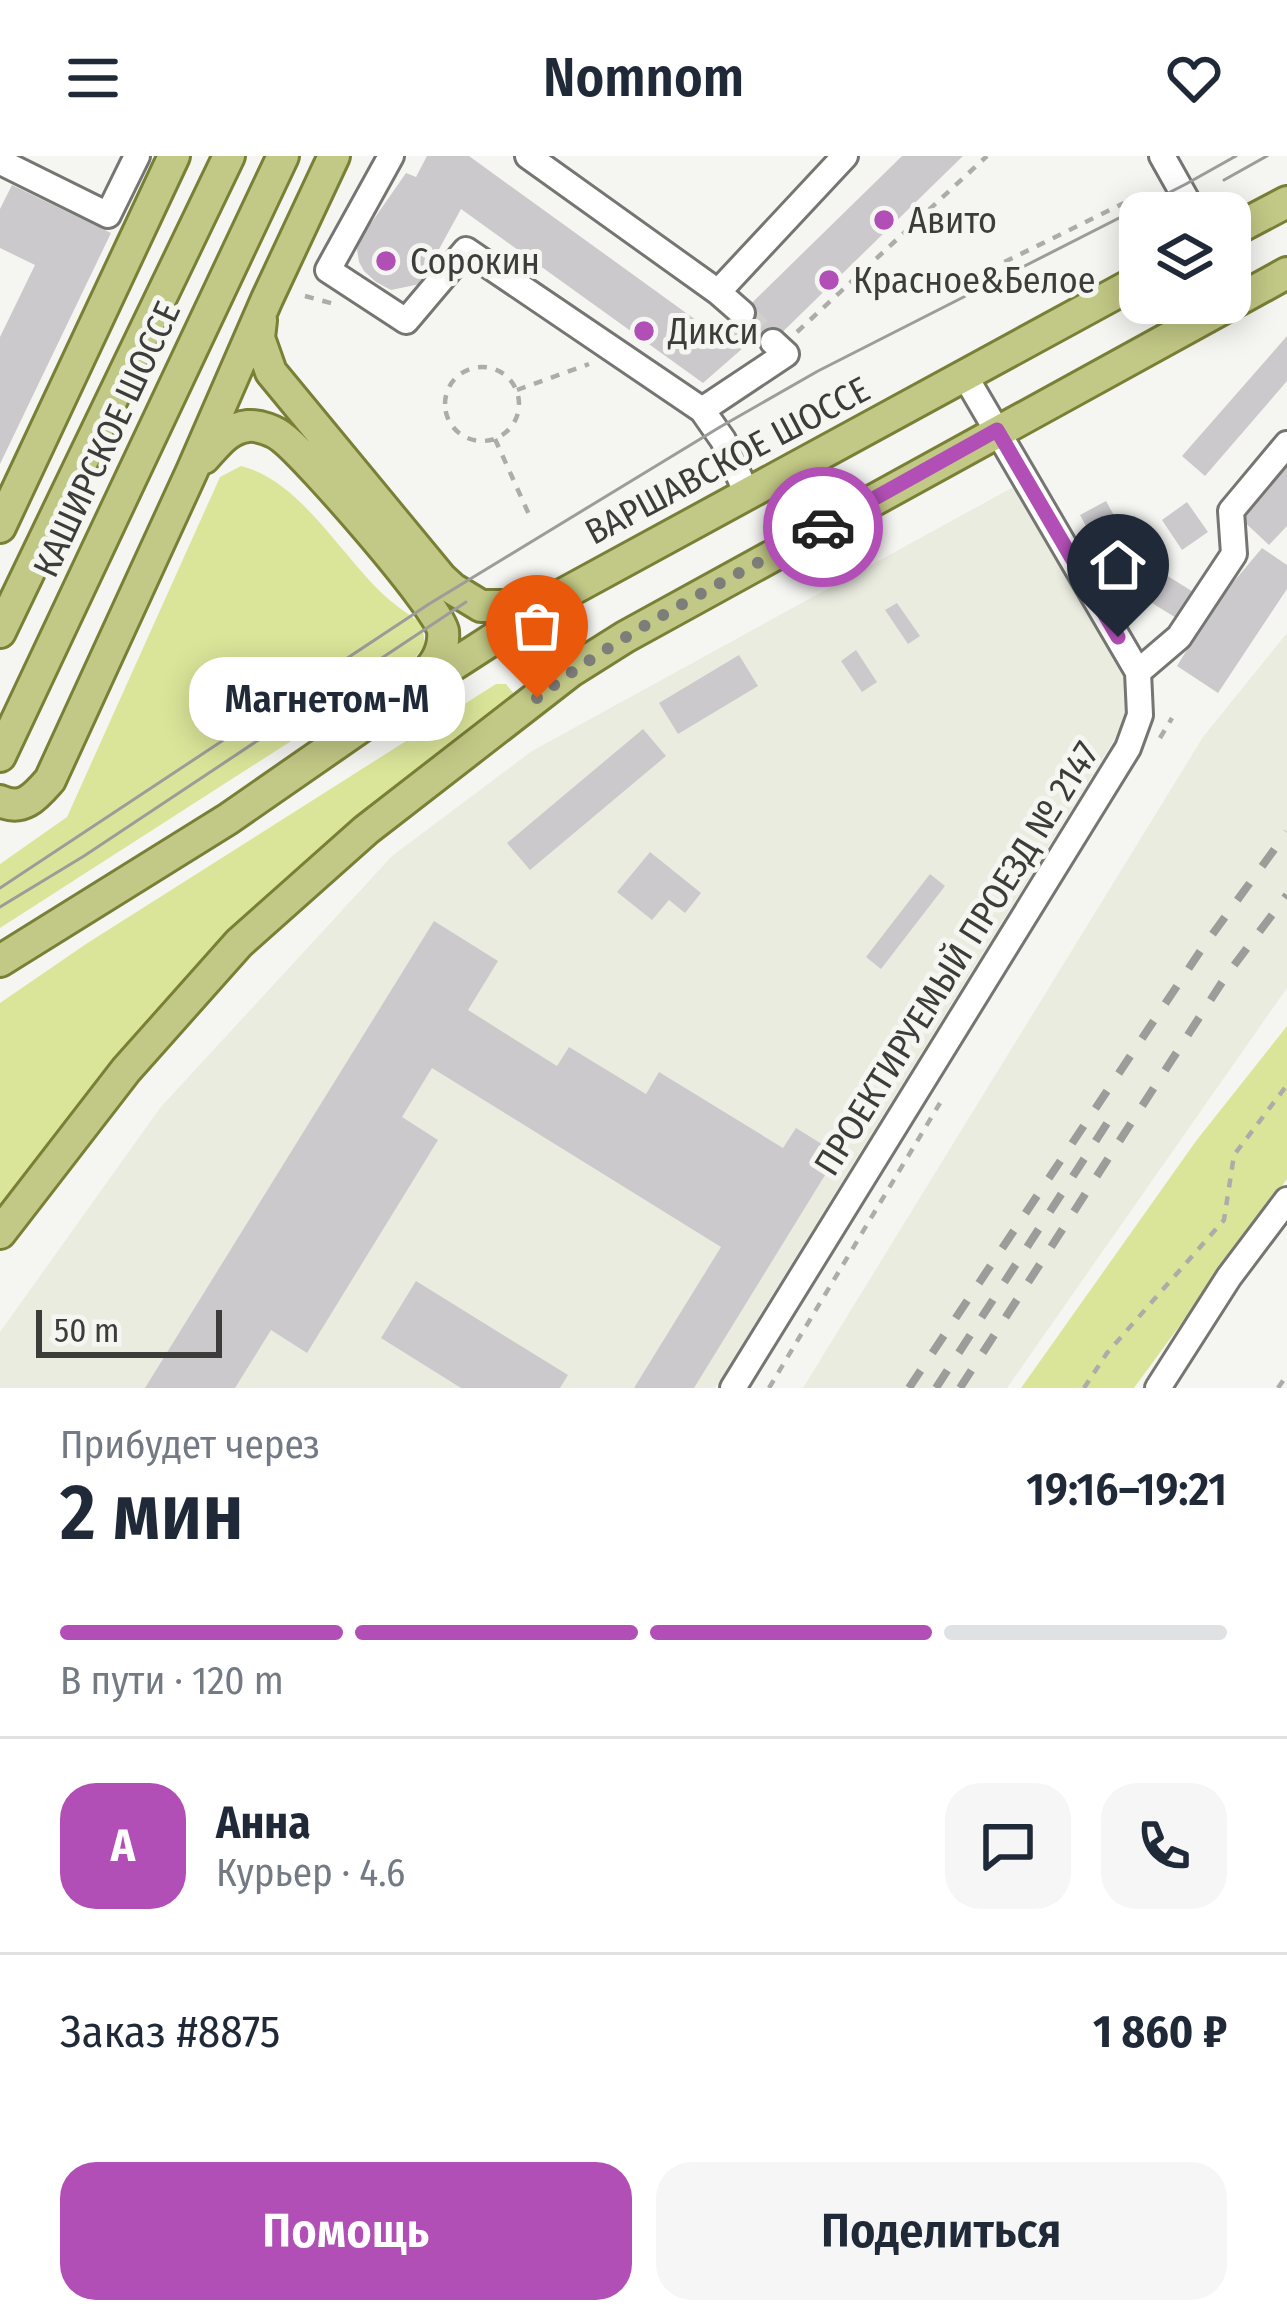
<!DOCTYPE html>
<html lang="ru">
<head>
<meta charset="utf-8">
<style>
  body { margin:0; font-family:"Fira Sans Condensed",sans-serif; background:#f6f6f7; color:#1f2937; height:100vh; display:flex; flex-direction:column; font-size:45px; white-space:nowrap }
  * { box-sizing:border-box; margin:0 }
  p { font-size:39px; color:#747a83 }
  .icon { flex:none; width:66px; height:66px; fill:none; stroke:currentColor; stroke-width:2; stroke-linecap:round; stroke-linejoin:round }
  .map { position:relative; height:1232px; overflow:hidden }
  .details { display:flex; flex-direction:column; background:#fff; flex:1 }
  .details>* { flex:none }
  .fabs { position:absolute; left:1119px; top:36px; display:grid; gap:24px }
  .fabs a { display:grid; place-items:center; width:132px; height:132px; border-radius:24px; background:#fff; box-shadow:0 6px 30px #0003; font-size:60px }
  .scale { position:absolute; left:36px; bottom:30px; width:186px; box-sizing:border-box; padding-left:12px; border:6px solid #3c3c3a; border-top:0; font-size:33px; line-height:42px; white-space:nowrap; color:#3c3c3a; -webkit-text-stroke:9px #f5f6f2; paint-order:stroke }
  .pin { position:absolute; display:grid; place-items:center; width:102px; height:102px; color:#fff; margin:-123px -51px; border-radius:50% 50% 50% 0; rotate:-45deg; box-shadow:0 0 12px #0007 }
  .pin .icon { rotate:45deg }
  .courier { position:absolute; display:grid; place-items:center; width:120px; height:120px; margin:-60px; border:9px solid #b24fb6; border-radius:50%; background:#fff; color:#222; box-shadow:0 3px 15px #0007 }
  .bubble { position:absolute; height:84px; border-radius:36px; background:#fff; box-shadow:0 6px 30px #0003; font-size:39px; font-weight:600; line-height:84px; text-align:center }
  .summary em { font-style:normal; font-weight:600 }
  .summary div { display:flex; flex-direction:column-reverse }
  .summary { display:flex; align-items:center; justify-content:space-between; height:204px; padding:0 60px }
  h1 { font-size:78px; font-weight:600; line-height:90px }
  .bar { display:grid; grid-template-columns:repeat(4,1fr); gap:18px 12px; align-content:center; height:144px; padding:0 60px }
  .bar i { height:15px; border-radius:9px; background:#e0e1e3 }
  .bar .current { background:#b24fb6 }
  .bar p { grid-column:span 4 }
  .line { display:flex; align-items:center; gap:30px; padding:0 60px; border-top:3px solid #e0e1e3 }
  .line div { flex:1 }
  .round { display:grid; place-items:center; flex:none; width:126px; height:126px; border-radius:36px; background:#f6f6f7 }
  .primary-button { display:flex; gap:24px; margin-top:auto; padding:24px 60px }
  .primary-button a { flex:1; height:138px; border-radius:36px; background:#b24fb6; color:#fff; font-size:48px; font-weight:600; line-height:138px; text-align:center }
  .primary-button a+a { background:#f6f6f7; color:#1f2937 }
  header { display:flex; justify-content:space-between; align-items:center; height:156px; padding:0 60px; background:#fff; font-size:54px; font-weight:600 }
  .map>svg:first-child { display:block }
</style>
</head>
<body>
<header><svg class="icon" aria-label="menu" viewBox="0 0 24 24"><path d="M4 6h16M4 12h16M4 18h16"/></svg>Nomnom<svg class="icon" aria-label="heart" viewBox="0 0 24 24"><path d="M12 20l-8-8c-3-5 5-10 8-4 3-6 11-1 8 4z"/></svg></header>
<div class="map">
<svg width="1287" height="1232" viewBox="0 0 1287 1232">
  <rect width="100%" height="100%" fill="#f5f6f2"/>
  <!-- built -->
  <path fill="#eaece0" d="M1017,329L1125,515L1129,548L1114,584L715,1232H0V1176L160,952L392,700L532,595Z
    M1287,477V832L1007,1232H803L1203,581Z"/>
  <!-- green -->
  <path fill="#dbe599" d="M241,310C300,324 341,400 385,440C396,450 410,459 422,468L425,489L408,510L0,772V708L67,661L220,321Z
    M496,528H506L514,538L512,544L342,679L0,1056V847L86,788Z
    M1287,870V1023L1134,1232H1021L1196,985Z"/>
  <!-- building -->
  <path fill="#ccc9cc" d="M427,0H469L718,180L902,0H963L763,195L751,185L703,227L461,53L420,128L391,134L376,126L364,115L359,106L357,93L360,83L406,17L416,21Z
    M12,29L111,77L0,308V181L35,109L0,92V53Z
    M1287,180V225L1205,320L1182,300Z
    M1287,307V370L1269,389L1238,360Z
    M1106,345L1142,410L1115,424L1080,359Z
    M1187,346L1208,376L1182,394L1162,364Z
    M1262,392L1287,409V433L1218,537L1177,510L1215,448Z
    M1145,406L1195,437L1178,463L1129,433Z
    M897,447L920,480L908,488L885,454Z
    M856,494L877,526L862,536L841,505Z
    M739,499L758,530L678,578L659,547Z
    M643,573L666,600L530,714L507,687Z
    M650,696L701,737L685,757L669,744L652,764L617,736Z
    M930,718L945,730L881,813L866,801Z
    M434,765L498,805L468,854L557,910L569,891L646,938L659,916L783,992L796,972L838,998L694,1232H634L721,1091L432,912L402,961L438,984L307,1197L271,1174L235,1232H145Z
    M416,1125L568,1219L560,1232H461L381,1182Z"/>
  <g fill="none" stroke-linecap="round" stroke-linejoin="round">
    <!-- minor-tunnel -->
    <path stroke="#d0d1cd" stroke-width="24" stroke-dasharray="24 12" stroke-linecap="butt" d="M742,157L773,186"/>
    <!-- minor casing -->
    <g stroke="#757672" stroke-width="30">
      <path id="minor" d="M391,0L328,114L406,165L466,94L702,254L723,284L747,338
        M528,0L718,136L845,0
        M1162,0L1194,57
        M3,7L108,59L137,0
        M718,136L742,157
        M702,254L786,198L773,186
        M1138,516L1179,481L1234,398L1231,355L1287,288
        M733,1232L1128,592L1140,559L1138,516L965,220
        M1158,1232L1229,1121L1287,1044"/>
    </g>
    <!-- major casing -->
    <g stroke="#797f35" stroke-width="36">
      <path id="major" d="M1230,76L1287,46
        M261,164L259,182L271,216L441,422L453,433L481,450H518L542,444
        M204,302C217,288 228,272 248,270C259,269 275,275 283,282C307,300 440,452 443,475C445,496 434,509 421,524
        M0,371L174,0
        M0,476L229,0
        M0,600L283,0
        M0,645C23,656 36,640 50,624L192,315L267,143L334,0
        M0,805L228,663L411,536L560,440L1140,124
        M0,1077L126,914L239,787L366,674L571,515L625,481L1287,117"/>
    </g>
    <!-- path -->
    <path stroke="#acaca9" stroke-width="4.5" stroke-dasharray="9 9" stroke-linecap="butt" d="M956,130L1124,47
      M305,140L334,148
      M797,176L987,0
      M445 248a37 37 0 1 1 74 0a37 37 0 1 1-74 0Z
      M517,234L589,208
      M495,283L531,363
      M1160,582L1172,562
      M769,1232L940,947
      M1084,1232L1107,1197L1224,1064L1234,999L1287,929
      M1278,1232L1287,1219"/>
    <!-- minor -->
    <use href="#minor" stroke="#fff" stroke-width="24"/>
    <!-- major -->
    <use href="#major" stroke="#c2c885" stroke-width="30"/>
    <!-- tram -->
    <path stroke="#9c9d9a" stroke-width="3" d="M1224,24L1267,0
      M0,732L429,448L720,271L818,215L1186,28L1236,0
      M0,751L84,700L466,446"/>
    <!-- rail -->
    <path stroke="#9c9d9a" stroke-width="8" stroke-dasharray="21 21" stroke-linecap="butt" d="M909,1232L1201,794L1287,676
      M936,1232L1115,955
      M960,1232L1226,820L1287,739"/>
  </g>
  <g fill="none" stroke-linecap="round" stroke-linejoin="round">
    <!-- done -->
    <path stroke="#7d7d7a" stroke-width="12" stroke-dasharray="0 21.6" d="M537,542C624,474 727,425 823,371"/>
    <!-- route -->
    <path stroke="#b24fb6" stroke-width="15" d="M823,371L997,274L1118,481"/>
  </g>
  <!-- markers -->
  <g fill="#b24fb6" stroke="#f5f6f2" stroke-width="4.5">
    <circle cx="884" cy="64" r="12"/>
    <circle cx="386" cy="105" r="12"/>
    <circle cx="829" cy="124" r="12"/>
    <circle cx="644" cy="175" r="12"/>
  </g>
  <g text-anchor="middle" stroke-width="10" stroke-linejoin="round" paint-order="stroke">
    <!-- poi labels -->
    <g font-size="36" fill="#3c3c3a" stroke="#f5f6f2" text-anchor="start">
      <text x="908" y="77">Авито</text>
      <text x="410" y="118">Сорокин</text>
      <text x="853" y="137">Красное&amp;Белое</text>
      <text x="668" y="188">Дикси</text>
    </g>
    <!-- street labels -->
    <g font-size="36" fill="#3c3c3a" stroke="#f5f6f2">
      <text transform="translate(106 283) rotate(-65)" y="13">КАШИРСКОЕ ШОССЕ</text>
      <text transform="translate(727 304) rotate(-28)" y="13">ВАРШАВСКОЕ ШОССЕ</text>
      <text transform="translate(956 802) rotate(-58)" y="13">ПРОЕКТИРУЕМЫЙ ПРОЕЗД № 2147</text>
    </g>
  </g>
</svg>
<div class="fabs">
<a><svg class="icon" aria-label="layers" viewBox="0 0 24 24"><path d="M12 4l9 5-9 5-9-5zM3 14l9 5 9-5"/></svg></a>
</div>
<div class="scale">50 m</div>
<div class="pin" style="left:537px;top:542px;background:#ea580c"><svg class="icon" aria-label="bag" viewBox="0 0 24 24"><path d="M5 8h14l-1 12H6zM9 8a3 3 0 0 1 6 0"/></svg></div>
<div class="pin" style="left:1118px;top:481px;background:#1f2937"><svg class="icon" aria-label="home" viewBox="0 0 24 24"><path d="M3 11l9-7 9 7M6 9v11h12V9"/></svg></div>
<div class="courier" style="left:823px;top:371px"><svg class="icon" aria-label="car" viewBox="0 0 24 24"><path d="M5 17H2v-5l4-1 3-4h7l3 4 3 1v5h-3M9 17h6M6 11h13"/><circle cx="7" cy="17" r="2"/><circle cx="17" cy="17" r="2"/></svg></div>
<div class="bubble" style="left:189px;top:501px;width:276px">Магнетом-М</div>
</div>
<section class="details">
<div class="summary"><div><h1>2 мин</h1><p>Прибудет через</p></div><em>19:16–19:21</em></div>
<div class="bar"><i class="current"></i><i class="current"></i><i class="current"></i><i></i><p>В пути · 120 m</p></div>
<div class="line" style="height:216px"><b class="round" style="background:#b24fb6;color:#fff">А</b><div><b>Анна</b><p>Курьер · 4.6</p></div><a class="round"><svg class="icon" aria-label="chat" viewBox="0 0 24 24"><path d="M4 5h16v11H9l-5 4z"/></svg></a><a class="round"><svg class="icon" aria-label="phone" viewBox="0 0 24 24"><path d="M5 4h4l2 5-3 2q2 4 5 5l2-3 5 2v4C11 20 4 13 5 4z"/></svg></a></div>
<div class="line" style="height:156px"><div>Заказ #8875</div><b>1 860 ₽</b></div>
<div class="primary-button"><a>Помощь</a><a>Поделиться</a></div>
</section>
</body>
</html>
